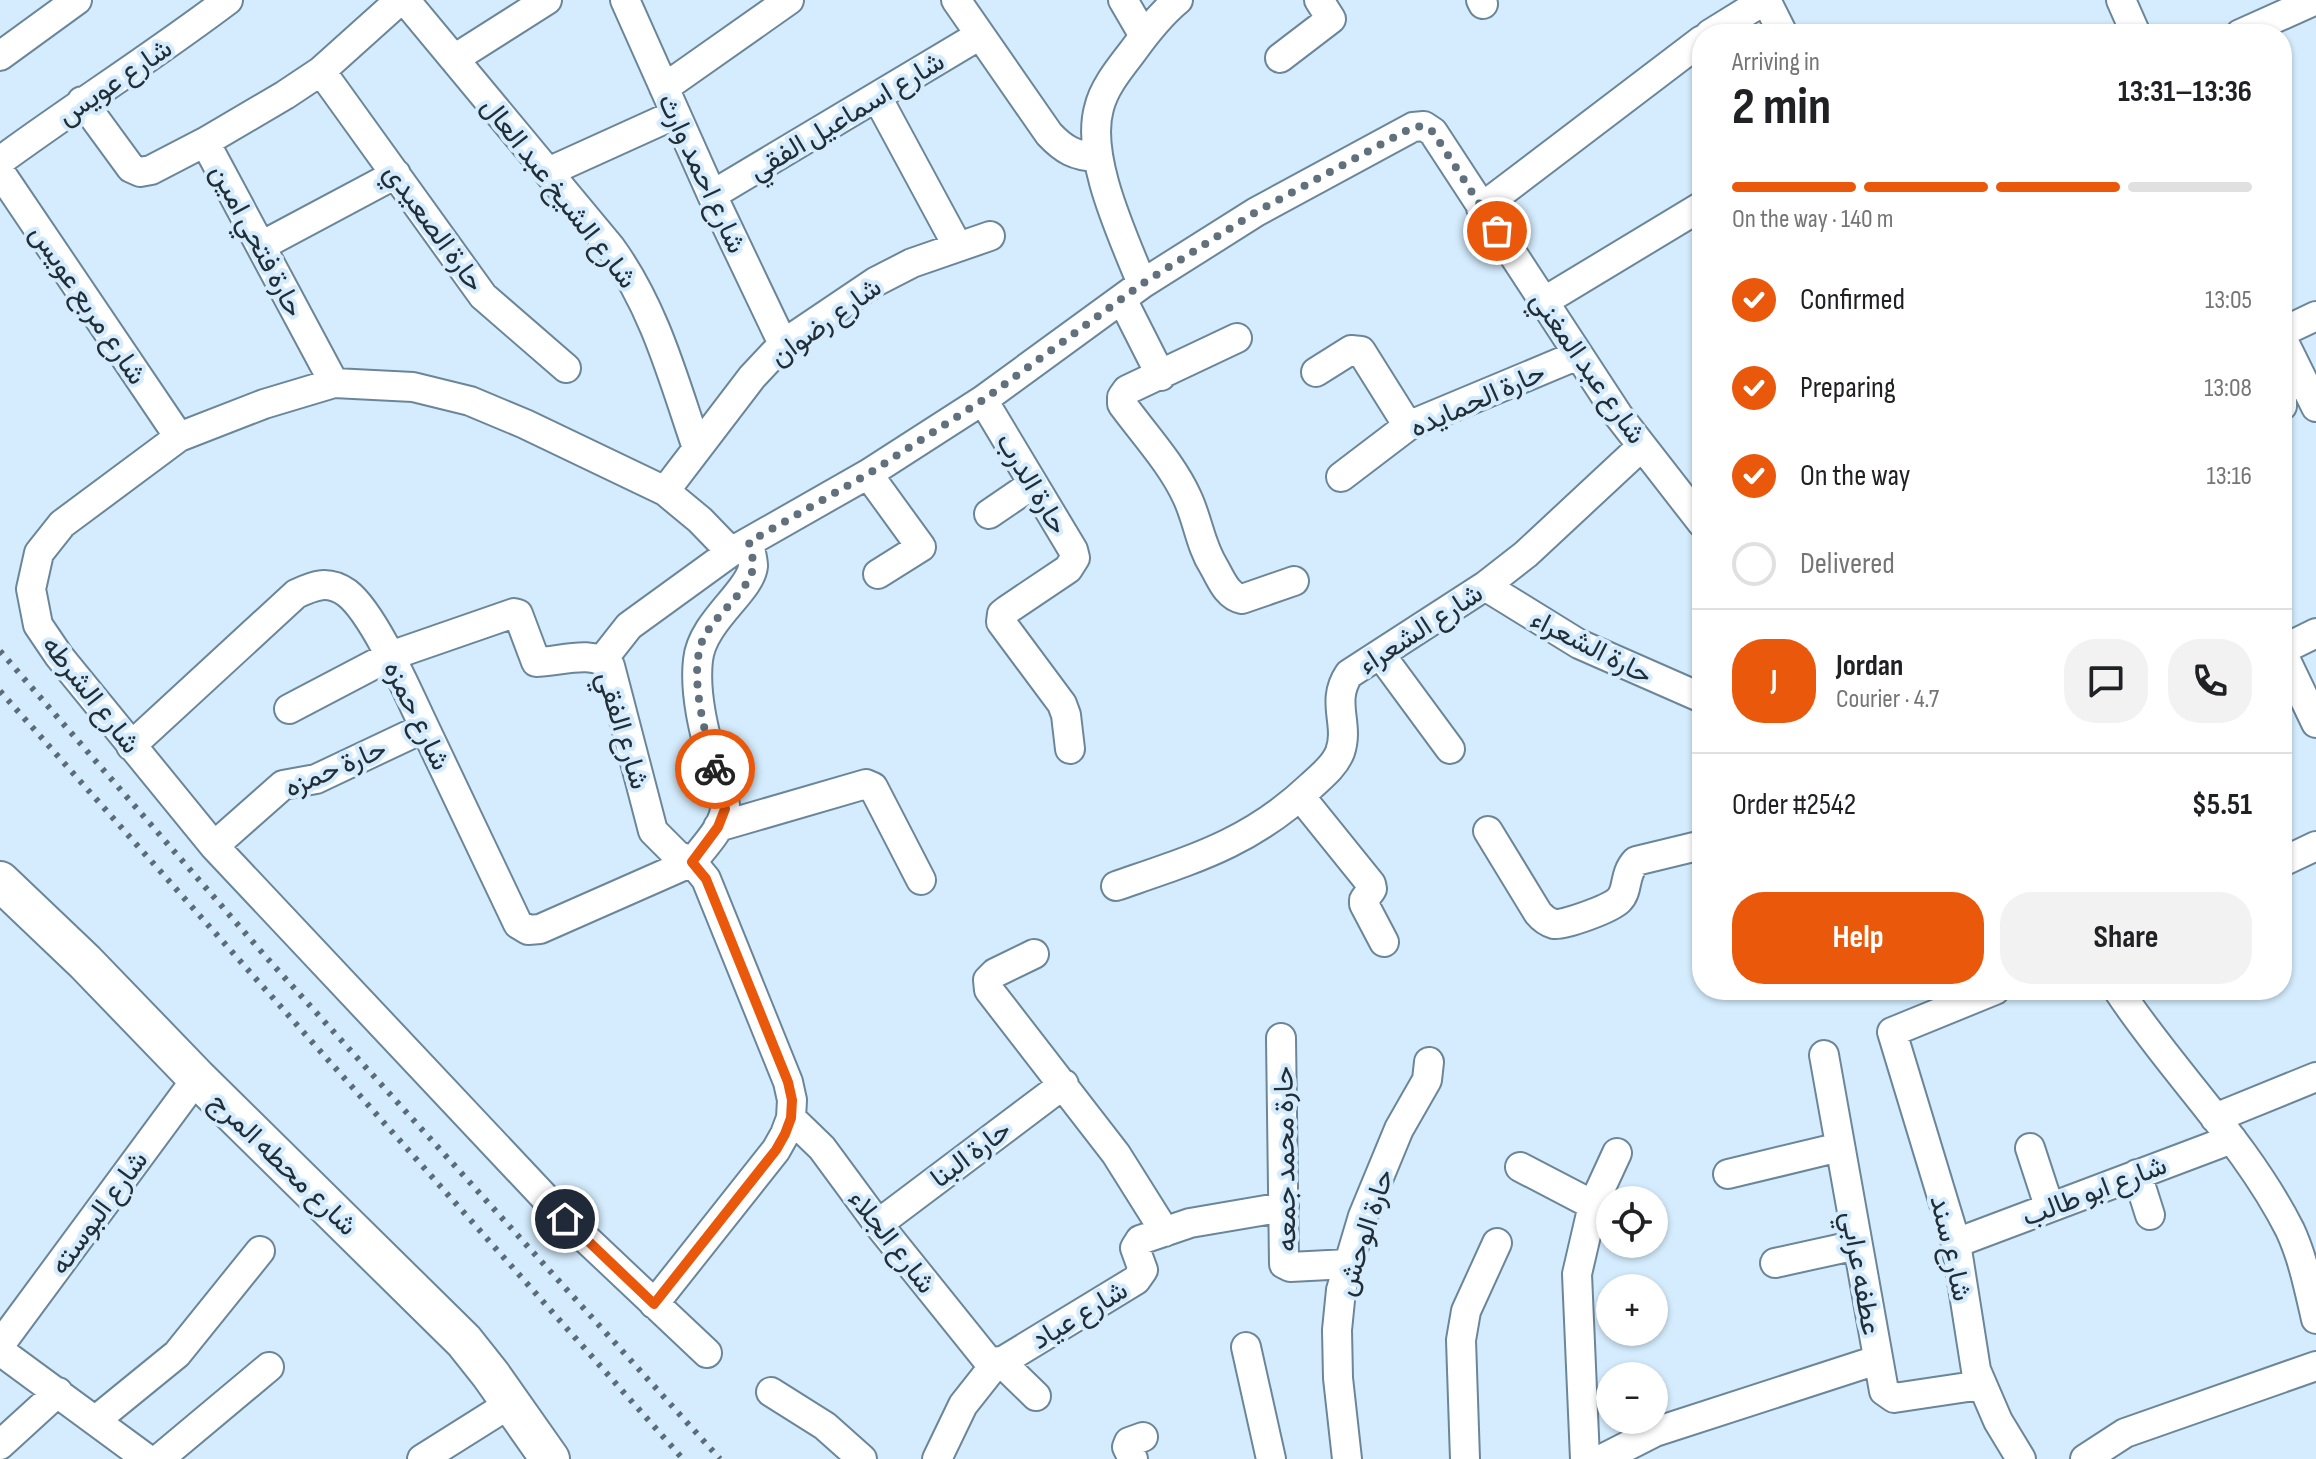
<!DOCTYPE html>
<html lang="en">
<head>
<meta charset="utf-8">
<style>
  body { margin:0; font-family:"Sofia Sans Condensed",Vazirmatn,sans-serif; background:#f2f2f2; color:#202124; height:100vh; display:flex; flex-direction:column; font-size:30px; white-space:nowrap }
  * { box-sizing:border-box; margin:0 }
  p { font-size:26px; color:#757577 }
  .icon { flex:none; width:44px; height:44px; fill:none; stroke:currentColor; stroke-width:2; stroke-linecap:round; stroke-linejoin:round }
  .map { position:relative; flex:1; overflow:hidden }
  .panel { position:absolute; left:1692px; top:24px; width:600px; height:976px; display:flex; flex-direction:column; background:#fff; border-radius:32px; box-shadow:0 2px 6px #0004 }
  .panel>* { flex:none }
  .controls { position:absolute; left:1596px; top:1186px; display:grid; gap:16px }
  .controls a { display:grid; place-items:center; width:72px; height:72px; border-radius:50%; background:#fff; box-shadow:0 2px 6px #0004; font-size:40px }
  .pin { position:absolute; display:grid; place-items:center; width:68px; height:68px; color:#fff; margin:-34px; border:4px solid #fff; border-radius:50%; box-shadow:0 2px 8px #0007 }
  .courier { position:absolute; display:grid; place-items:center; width:80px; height:80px; margin:-40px; border:6px solid #ea580c; border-radius:50%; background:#fff; color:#222; box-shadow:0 2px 10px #0007 }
  .overview em { font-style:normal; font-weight:700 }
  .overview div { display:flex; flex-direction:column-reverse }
  .overview { display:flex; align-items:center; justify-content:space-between; height:136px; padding:0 40px }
  h1 { font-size:52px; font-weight:700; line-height:60px }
  .bar { display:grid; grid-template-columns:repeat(4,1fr); gap:12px 8px; align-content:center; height:96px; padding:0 40px }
  .bar i { height:10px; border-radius:6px; background:#e0e0e0 }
  .bar .selected { background:#ea580c }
  .bar p { grid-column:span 4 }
  .line { display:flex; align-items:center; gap:20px; padding:0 40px; border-top:2px solid #e0e0e0 }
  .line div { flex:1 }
  .round { display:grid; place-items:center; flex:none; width:84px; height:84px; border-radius:32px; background:#f2f2f2 }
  ol { padding:0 40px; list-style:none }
  li { display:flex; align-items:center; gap:24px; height:88px }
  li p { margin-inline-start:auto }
  li .icon { padding:8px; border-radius:50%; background:#ea580c; color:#fff; stroke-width:4 }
  li:last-child { color:#757577 }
  li i { width:44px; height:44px; border:4px solid #e0e0e0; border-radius:50% }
  .button { display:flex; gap:16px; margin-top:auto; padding:16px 40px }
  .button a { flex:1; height:92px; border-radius:32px; background:#ea580c; color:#fff; font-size:32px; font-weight:700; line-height:92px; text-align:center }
  .button a+a { background:#f2f2f2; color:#202124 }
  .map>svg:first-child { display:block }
</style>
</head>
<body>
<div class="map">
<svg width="2316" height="1459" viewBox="0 0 2316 1459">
  <rect width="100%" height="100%" fill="#d4ecfd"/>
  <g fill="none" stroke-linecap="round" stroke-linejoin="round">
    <!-- minor casing -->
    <g stroke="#6b8699" stroke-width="32">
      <path id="minor" d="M405,0L611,248C655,309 673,378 697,448
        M625,0L712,195L783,344
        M956,0L1049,134C1064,150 1075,156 1097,157
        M1123,0L1144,36
        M1481,0L1483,4
        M1766,0L1783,34
        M2121,0L2136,34
        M1710,34L1765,0
        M2240,34L2316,0
        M0,56L77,0
        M1280,58L1331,19L1319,0
        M454,59L547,0
        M321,71L483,296L566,368
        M664,88L789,0
        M877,97L958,247
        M82,101L131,168L140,172L151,170L205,142L285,95L321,71L400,0
        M205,142L334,383
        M0,161C75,106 154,56 228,0
        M0,172L179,437
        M548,172L676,114
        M712,195L980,35
        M1481,208L1702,40
        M261,246L396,174
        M1142,284C1124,238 1085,158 1099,108C1104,87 1120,68 1133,51C1146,33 1161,14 1178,0
        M1122,299L1161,376
        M1543,302L1702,206
        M2282,332L2316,316
        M1237,338L1127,390L1122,397V404C1144,434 1172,464 1187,497C1198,520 1200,545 1214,567C1221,579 1227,596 1242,599L1294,581
        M2282,338L2316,407
        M1316,372L1351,350L1361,351L1408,426
        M2282,385V406
        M983,400L1073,550L1075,558L1068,569L1007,610L1002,614L1001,622L1062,704L1066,715L1070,749
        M868,474L921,547L878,574
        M1341,477L1408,426L1578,355
        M665,491L752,377L783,344L875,282L912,263L990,236
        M989,514L1033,484
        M1485,586L1579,644L1702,698
        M2282,650L2316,633
        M2282,652L2316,723
        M1380,654L1450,749
        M603,659L629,626L731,552L868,474L983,400L1142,284L1256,212L1413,127L1424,126L1433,132L1618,415L1702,523
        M289,709L390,656L514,613L518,614L536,662C559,662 592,649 610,666L653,831L677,855L692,862L706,879L788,1082L792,1100L791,1118L785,1134L776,1150L654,1304
        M131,746L296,594C315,585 328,580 347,593C373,613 406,688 421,720C453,788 486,856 518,924L528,930L540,929L692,862
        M1300,796L1371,884L1372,889L1364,900V904L1384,942
        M718,827L866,784L873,787L921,880
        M1488,831L1538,913C1543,919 1547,922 1554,924C1565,925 1610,909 1619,900C1629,890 1623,875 1636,861L1702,845
        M214,846L283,785L316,779L424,728
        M692,862C703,848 722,829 725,810C726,798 718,781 714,769C705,735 694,695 698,660C702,621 751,591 753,566C753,559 750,550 749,542
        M2282,862L2316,846
        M1116,886C1194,859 1251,843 1312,785C1323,775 1335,765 1340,752C1350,724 1330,702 1349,674L1485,586L1526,554L1642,446
        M1034,954L995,973L988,980L989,990L1116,1154L1165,1232
        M1995,990L1892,1032L1956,1243L1976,1370L1998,1421L2021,1459
        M2118,990C2172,1072 2245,1141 2290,1230C2303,1258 2309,1289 2316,1319
        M1281,1038L1284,1264L1290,1267L1348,1264
        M1824,1055L1884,1391L1894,1398L1981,1385
        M791,1118L822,1148L878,1224L993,1367
        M2215,1118L2316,1077
        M2030,1148L2049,1206
        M1520,1167L1593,1205
        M1728,1174L1840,1147
        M2137,1174L2150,1215
        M878,1224L1064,1084
        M1956,1243L2232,1139
        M1775,1263L1857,1245
        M0,1345L197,1078
        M1246,1347L1271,1459
        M0,1351L147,1459
        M707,1353L565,1219L214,846L59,656L38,625L31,589L39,553L62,524L179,437L264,404L334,383L413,387L470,401L525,424L665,491L700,520L731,552
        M1000,1361L1036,1396
        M771,1392L825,1426L862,1459
        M96,1420L177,1354L260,1251
        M0,1445L58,1392
        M159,1459L269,1367
        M422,1459L511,1403
        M937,1459L963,1405L993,1367L1136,1280L1143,1270L1135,1248L1140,1240L1190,1223L1284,1207
        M1133,1459L1127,1447L1129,1442L1143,1437
        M1347,1459L1338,1378L1337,1330L1341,1290L1363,1216L1399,1129L1427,1080L1429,1062
        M1465,1459L1461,1340L1466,1311L1497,1243
        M1585,1459L1577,1274L1593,1205L1617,1153
        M1602,1459L1655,1432L1877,1360
        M2085,1459L2125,1433L2316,1366"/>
    </g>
    <!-- secondary casing -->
    <g stroke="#6b8699" stroke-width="42">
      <path id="secondary" d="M0,881L85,962L197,1078L464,1341L491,1375L550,1459"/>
    </g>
    <!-- minor -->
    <use href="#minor" stroke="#fff" stroke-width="28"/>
    <!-- secondary -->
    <use href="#secondary" stroke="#fff" stroke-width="38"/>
    <!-- rail -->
    <path stroke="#5c6c77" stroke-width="6" stroke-dasharray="4 8" stroke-linecap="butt" d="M0,651L266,957L720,1459
      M0,691L683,1459"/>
  </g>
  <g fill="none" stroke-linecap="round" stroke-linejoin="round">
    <!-- done -->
    <path stroke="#60707c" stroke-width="8" stroke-dasharray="0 14.4" d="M715,769C705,733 688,674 703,639C713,617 751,589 753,567C754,560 750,549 749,542L868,474L983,400L1142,284L1256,212L1413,127L1424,126L1433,132L1497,231"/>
    <!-- route -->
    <path stroke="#ea580c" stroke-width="10" d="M565,1219L654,1304L776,1150L785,1134L791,1118L792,1100L788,1082L706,879L692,862L718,827L725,809L715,769"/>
  </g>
  <g text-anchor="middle" stroke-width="8" stroke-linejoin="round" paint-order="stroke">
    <!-- street labels -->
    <g font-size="28" fill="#222e36" stroke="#d4ecfd">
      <text transform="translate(114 81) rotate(-34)" y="10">شارع عويس</text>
      <text transform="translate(846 115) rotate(-31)" y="10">شارع اسماعيل الفقي</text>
      <text transform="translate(703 173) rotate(65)" y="10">شارع احمد وارث</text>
      <text transform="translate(560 192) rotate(52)" y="10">شارع الشيخ عبد العال</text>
      <text transform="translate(435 227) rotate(54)" y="10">حارة الصعيدي</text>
      <text transform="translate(258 240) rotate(62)" y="10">حارة فتحي امين</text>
      <text transform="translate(89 304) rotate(56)" y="10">شارع مربع عويس</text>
      <text transform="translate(825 321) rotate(-36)" y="10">شارع رضوان</text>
      <text transform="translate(1589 367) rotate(55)" y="10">شارع عبد المغني</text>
      <text transform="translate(1477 399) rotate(-24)" y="10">حارة الحمايده</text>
      <text transform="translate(1033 483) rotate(59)" y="10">حارة الدرب</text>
      <text transform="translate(1420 628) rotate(-33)" y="10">شارع الشعراء</text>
      <text transform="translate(1592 646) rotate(27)" y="10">حارة الشعراء</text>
      <text transform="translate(92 694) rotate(52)" y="10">شارع الشرطه</text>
      <text transform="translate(418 715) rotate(64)" y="10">شارع حمزه</text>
      <text transform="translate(624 730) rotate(73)" y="10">شارع الفقي</text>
      <text transform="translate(335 767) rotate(-23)" y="10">حارة حمزه</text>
      <text transform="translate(970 1153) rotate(-37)" y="10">حارة البنا</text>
      <text transform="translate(1284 1159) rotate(-91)" y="10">حارة محمد جمعه</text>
      <text transform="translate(284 1163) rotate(44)" y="10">شارع محطه المرج</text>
      <text transform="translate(2094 1190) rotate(-21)" y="10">شارع ابو طالب</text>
      <text transform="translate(98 1212) rotate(-54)" y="10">شارع البوسته</text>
      <text transform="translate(1364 1232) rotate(-72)" y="10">حارة الوحش</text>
      <text transform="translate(893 1241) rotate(52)" y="10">شارع الجلاء</text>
      <text transform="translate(1952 1248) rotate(77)" y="10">شارع سند</text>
      <text transform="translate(1862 1273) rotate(80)" y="10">عطفه عرابي</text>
      <text transform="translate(1079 1314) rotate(-31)" y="10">شارع عياد</text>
    </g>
  </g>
</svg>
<div class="controls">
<a><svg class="icon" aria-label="locate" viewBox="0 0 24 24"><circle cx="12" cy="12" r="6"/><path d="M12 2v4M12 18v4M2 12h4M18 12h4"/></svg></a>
<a>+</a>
<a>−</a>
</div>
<div class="pin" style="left:1497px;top:231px;background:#ea580c"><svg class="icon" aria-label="bag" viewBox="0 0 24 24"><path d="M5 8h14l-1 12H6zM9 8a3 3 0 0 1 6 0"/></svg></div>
<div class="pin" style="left:565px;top:1219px;background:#1f2937"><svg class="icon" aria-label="home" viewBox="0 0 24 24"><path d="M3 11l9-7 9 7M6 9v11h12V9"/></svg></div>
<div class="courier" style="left:715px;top:769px"><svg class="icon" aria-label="bike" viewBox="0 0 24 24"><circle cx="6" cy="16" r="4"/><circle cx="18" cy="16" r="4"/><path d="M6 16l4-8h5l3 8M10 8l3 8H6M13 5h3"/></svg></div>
<section class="panel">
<div class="overview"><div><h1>2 min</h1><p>Arriving in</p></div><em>13:31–13:36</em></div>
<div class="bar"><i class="selected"></i><i class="selected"></i><i class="selected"></i><i></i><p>On the way · 140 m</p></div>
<ol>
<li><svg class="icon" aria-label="check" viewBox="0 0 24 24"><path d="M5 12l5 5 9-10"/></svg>Confirmed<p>13:05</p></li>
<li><svg class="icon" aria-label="check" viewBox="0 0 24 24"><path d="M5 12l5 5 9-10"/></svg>Preparing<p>13:08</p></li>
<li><svg class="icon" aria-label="check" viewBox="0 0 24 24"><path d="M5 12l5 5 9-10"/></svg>On the way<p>13:16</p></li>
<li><i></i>Delivered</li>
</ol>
<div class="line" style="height:144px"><b class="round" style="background:#ea580c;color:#fff">J</b><div><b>Jordan</b><p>Courier · 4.7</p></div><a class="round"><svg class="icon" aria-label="chat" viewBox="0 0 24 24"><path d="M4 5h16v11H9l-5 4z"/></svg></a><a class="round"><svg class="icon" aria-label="phone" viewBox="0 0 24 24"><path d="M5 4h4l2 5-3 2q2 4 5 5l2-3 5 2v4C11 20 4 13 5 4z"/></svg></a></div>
<div class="line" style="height:104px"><div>Order #2542</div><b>$5.51</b></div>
<div class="button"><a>Help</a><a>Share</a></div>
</section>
</div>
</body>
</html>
